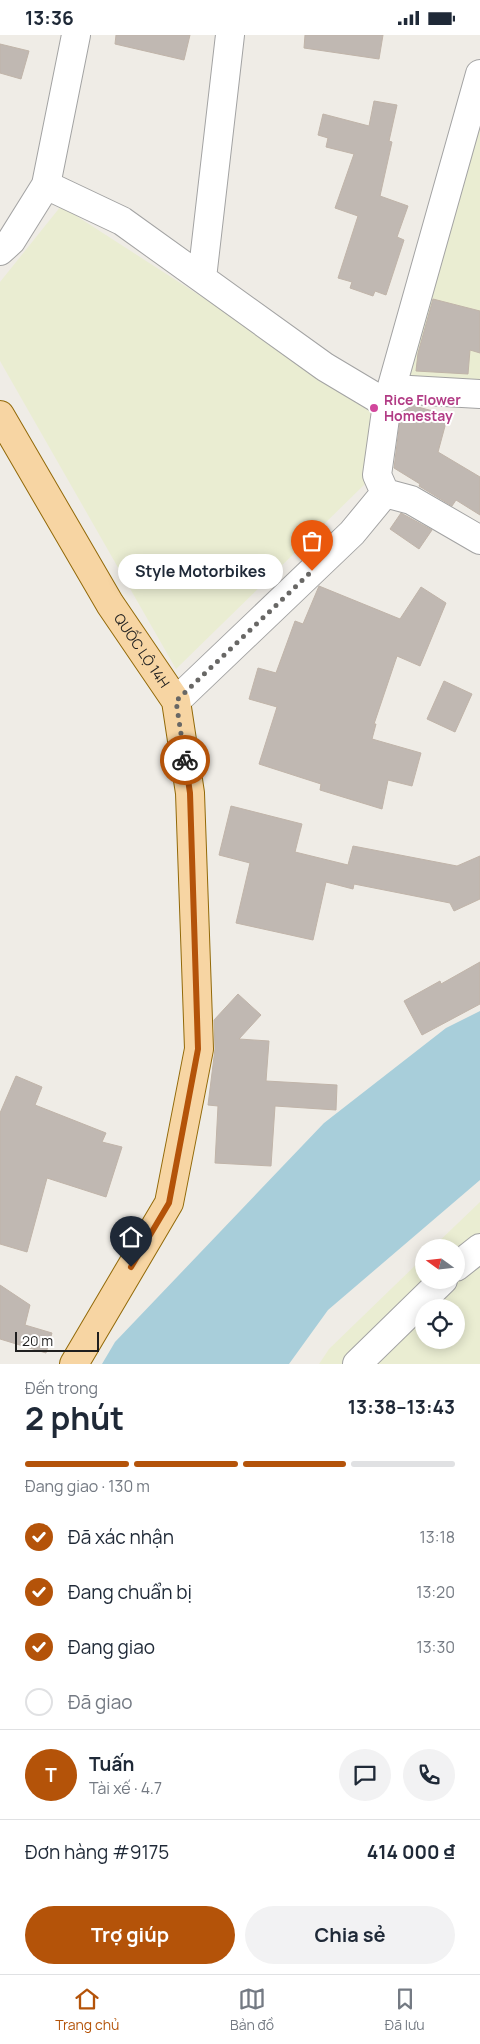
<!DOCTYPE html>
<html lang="vi">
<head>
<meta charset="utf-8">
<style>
  body { margin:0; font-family:Manrope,sans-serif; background:#f2f2f3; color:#1f2937; height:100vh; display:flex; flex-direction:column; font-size:19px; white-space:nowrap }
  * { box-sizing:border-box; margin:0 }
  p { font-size:16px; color:#747a83 }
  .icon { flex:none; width:28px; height:28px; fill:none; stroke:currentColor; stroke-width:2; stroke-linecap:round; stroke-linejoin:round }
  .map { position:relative; height:1329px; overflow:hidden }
  .sheet { display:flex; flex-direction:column; background:#fff; flex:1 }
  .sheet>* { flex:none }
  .needle { width:32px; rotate:285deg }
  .buttons { position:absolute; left:415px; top:1204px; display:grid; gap:10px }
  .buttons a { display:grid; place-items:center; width:50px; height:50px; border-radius:50%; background:#fff; box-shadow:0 2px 12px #0003; font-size:25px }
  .scale { position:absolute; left:15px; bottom:12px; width:84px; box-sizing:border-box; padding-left:5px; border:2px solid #1f1f1f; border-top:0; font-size:14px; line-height:18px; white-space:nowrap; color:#1f1f1f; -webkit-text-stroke:4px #fff; paint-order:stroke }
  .pin { position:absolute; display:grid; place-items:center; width:42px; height:42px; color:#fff; margin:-51px -21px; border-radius:50% 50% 50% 0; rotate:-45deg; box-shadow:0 0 5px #0007 }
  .pin .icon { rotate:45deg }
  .courier { position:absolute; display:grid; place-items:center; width:50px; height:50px; margin:-25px; border:4px solid #b45309; border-radius:50%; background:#fff; color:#222; box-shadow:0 1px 6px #0007 }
  .bubble { position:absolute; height:35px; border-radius:18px; background:#fff; box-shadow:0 2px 12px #0003; font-size:16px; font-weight:700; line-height:35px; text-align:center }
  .head em { font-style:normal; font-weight:700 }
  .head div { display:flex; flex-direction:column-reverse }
  .head { display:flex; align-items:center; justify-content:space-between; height:85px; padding:0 25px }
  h1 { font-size:32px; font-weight:700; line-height:38px }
  .bar { display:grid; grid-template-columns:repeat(4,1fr); gap:8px 5px; align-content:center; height:60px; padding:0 25px }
  .bar i { height:6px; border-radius:4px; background:#e0e1e3 }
  .bar .active { background:#b45309 }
  .bar p { grid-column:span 4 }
  .line { display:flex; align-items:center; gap:12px; padding:0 25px; border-top:1px solid #e0e1e3 }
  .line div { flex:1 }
  .round { display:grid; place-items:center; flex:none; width:52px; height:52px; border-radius:26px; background:#f2f2f3 }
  ol { padding:0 25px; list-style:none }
  li { display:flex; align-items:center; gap:15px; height:55px }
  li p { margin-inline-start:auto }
  li .icon { padding:5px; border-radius:50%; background:#b45309; color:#fff; stroke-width:4 }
  li:last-child { color:#747a83 }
  li i { width:28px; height:28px; border:2px solid #e0e1e3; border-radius:50% }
  .primary-button { display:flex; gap:10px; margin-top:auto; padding:10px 25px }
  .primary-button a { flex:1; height:58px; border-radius:30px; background:#b45309; color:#fff; font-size:20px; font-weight:700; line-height:58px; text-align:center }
  .primary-button a+a { background:#f2f2f3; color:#1f2937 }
  .status { display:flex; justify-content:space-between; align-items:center; height:35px; padding:0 25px; background:#fff; direction:ltr }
  .status svg { height:14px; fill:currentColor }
  .tabs { display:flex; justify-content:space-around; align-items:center; height:70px; border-top:1px solid #e0e1e3; background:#fff; font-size:14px; color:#747a83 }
  .tabs a { display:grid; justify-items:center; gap:2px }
  .tabs .active { color:#b45309 }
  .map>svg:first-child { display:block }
</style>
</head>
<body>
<div class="status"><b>13:36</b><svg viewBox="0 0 49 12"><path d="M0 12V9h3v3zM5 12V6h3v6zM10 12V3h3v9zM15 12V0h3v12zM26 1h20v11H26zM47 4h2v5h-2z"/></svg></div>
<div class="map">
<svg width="480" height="1329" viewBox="0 0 480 1329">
  <rect width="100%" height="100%" fill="#efece6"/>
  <!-- farmland -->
  <path fill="#eaedd2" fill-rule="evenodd" d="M480,76V353L396,344Z
    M61,171L374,373L366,448L176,634L0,326V247Z
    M480,1167V1329H319L329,1314L424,1222V1245H456V1212H433ZM424,1272H456V1305H424Z"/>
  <!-- water -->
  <path fill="#a8ceda" d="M480,976V1145L328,1275L289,1329H102L115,1307L324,1088L446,993Z"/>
  <!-- building -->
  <path fill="#c0b8b2" stroke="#c0b4a9" d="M116,0H190L184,25L115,9Z
    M305,0H383L379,24L304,13Z
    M0,9L29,16L21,44L0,38Z
    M374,66L397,70L389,106L392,107L380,161L408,171L397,202L404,205L386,260L375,256L373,261L350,253L352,247L338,243L358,181L335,173L354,119L326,112L328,103L318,100L323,79L369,91Z
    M433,264L480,276V318L470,315L468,339L416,336L418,318Z
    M414,371L448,380L438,417L480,442V480L456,465L452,471L419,451L420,449L394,433L401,378Z
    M401,478L432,495L419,514L390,494Z
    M319,551L400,584L421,552L446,568L420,631L397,621L374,689H376L372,704L421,718L412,751L388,745L382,774L320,755L321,749L259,729L277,672L249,664L258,633L276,638L295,586L303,589Z
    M444,646L472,659L455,697L427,684Z
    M231,771L302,789L295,817L348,830L353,811L457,831L480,821V864L454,876L450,868L354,849L353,854L326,847L313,905L236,888L250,828L219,820Z
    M480,927V969L422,1000L404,966L440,946L441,949Z
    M238,959L261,980L239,1004L269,1006L266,1046L337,1050L336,1075L275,1071L271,1131L215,1128L218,1071L208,1070L215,1014L214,985Z
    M16,1041L42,1052L35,1070L106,1098L102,1107L122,1112L106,1162L47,1143L27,1217L0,1209V1078Z
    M0,1250L30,1270L25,1290L52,1298L46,1318L0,1304Z"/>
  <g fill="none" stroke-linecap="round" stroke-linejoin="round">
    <!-- minor casing -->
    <g stroke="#a3a3a3" stroke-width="30">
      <path id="minor" d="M46,150L122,186L325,332L387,369
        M0,216L11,206L46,150L76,0
        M202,243L230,0
        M387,369L410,355L480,359
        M385,458L411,465L480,505
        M176,666L352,498L385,458L377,440L387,369L480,39
        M456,1232L480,1213
        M357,1329L443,1245"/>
    </g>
    <!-- primary casing -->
    <g stroke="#926908" stroke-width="30">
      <g id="primary">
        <path id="s1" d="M0,380L110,569L176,666L190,758L199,1014L169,1168L74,1329"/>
      </g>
    </g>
    <!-- minor -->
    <use href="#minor" stroke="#fff" stroke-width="28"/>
    <!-- primary -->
    <use href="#primary" stroke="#f7d5a3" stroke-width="28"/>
  </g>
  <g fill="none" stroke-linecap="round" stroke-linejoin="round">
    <!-- done -->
    <path stroke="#686765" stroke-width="5" stroke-dasharray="0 9" d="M185,725L176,666L312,536"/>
    <!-- route -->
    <path stroke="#b45309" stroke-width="6" d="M131,1232L169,1168L198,1014L190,758L185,725"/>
  </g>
  <!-- markers -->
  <circle fill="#d1479c" stroke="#fff" stroke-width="2" cx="374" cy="373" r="5"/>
  <g text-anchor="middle" stroke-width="4" stroke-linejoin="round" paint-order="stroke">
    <!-- hotel labels -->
    <g font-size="14" font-weight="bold" fill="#b23c85" stroke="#fff" text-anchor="start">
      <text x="384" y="370">Rice Flower<tspan x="384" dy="16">Homestay</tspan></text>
    </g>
    <!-- street labels -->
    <g font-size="14" fill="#1f1f1f" stroke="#fff">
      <text dy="5" stroke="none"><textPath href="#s1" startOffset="275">QUỐC LỘ 14H</textPath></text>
    </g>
  </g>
</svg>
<div class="buttons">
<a><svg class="needle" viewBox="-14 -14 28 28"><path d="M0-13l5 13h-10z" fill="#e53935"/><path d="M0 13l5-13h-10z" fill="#747a83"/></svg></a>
<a><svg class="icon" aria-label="locate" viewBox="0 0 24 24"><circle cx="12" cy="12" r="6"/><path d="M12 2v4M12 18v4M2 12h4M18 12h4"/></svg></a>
</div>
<div class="scale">20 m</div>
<div class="pin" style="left:312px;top:536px;background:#ea580c"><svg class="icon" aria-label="bag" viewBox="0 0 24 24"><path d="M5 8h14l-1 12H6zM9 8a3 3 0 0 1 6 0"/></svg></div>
<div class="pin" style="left:131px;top:1232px;background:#1f2937"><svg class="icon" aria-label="home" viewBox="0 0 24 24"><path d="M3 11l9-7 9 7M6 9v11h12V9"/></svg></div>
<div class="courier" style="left:185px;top:725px"><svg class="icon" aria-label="bike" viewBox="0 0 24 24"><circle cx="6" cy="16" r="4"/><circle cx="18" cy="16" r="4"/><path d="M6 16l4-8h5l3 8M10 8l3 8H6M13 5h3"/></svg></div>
<div class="bubble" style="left:118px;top:519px;width:165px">Style Motorbikes</div>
</div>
<section class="sheet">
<div class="head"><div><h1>2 phút</h1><p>Đến trong</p></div><em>13:38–13:43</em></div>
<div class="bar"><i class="active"></i><i class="active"></i><i class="active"></i><i></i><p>Đang giao · 130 m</p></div>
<ol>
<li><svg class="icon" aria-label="check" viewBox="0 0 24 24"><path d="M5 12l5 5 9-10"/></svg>Đã xác nhận<p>13:18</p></li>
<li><svg class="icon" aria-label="check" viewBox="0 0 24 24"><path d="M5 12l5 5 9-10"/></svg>Đang chuẩn bị<p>13:20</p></li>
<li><svg class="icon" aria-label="check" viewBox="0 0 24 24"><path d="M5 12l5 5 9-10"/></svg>Đang giao<p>13:30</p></li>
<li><i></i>Đã giao</li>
</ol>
<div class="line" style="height:90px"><b class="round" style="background:#b45309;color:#fff">T</b><div><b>Tuấn</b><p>Tài xế · 4.7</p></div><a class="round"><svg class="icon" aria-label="chat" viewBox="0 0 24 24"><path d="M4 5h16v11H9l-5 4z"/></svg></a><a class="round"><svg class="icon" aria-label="phone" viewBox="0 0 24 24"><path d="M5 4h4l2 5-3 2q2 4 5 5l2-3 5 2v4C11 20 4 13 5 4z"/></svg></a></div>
<div class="line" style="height:65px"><div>Đơn hàng #9175</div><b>414 000 ₫</b></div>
<div class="primary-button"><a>Trợ giúp</a><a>Chia sẻ</a></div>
</section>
<nav class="tabs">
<a class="active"><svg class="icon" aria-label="home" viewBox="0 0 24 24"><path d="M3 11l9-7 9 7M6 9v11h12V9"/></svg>Trang chủ</a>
<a><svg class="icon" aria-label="map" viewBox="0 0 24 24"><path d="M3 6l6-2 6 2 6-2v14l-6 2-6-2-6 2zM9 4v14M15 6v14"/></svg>Bản đồ</a>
<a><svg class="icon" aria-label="saved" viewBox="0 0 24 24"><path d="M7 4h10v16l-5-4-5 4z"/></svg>Đã lưu</a>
</nav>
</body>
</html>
